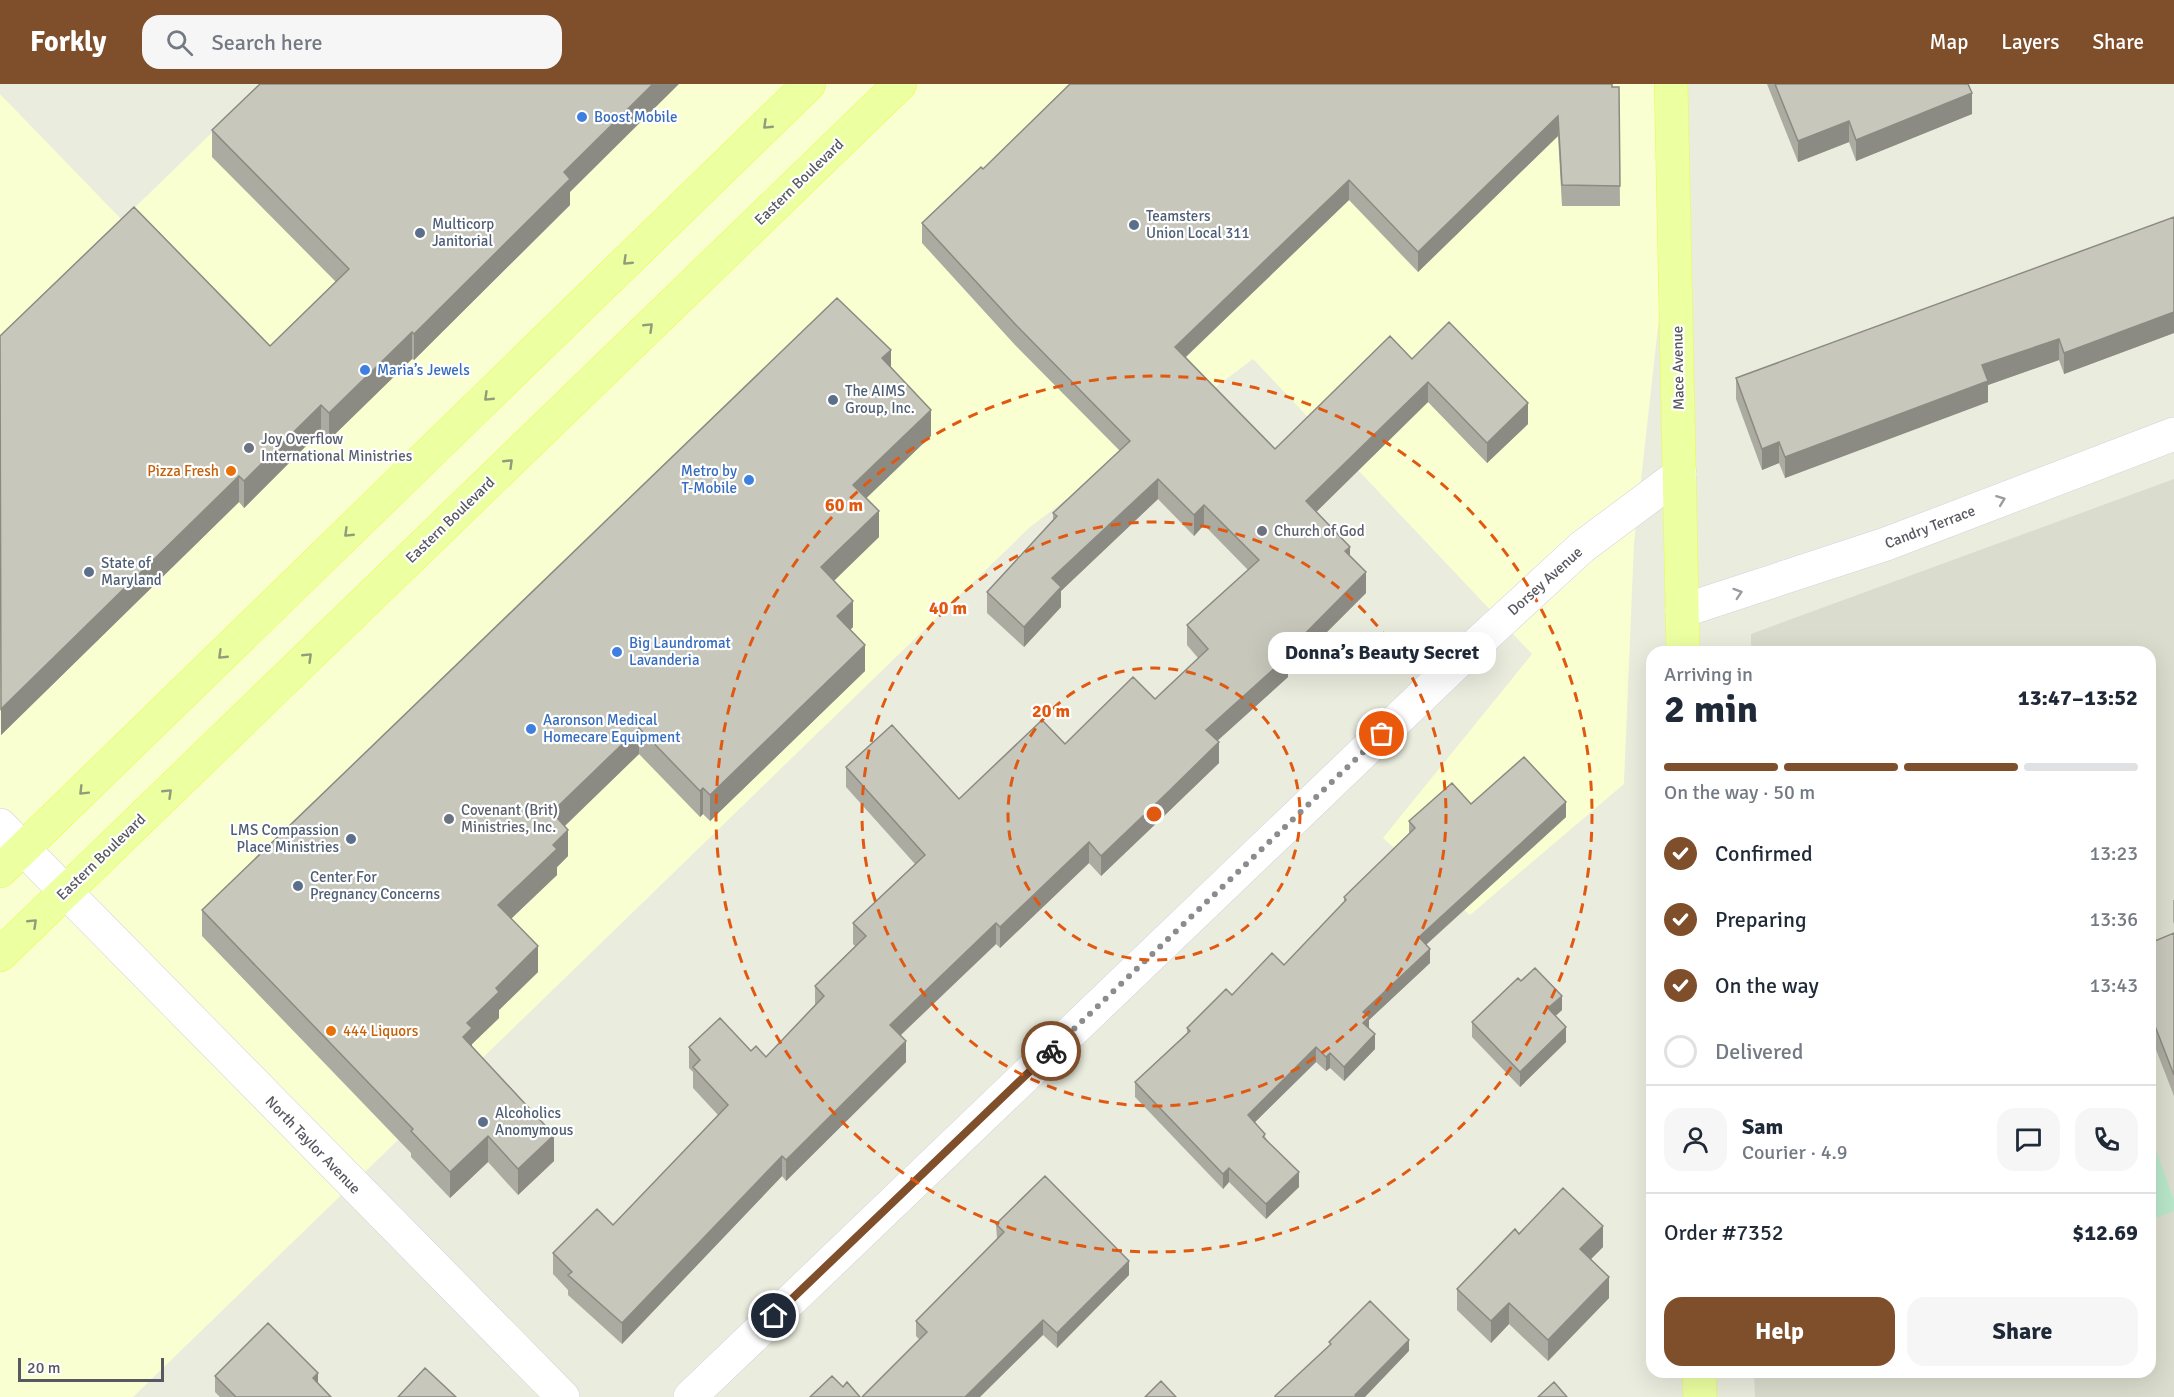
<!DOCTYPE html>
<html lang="en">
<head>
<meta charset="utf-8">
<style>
  body { margin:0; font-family:Signika,sans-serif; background:#f6f6f7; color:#1f2937; height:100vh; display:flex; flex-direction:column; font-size:22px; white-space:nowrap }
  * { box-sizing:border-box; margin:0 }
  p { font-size:20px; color:#747a83 }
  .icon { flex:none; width:33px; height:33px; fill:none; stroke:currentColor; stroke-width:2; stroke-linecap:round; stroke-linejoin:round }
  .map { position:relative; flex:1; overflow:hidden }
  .side { position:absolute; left:1646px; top:562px; width:510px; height:732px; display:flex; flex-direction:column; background:#fff; border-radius:18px; box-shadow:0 6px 24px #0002 }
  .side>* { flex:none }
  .scale { position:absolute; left:18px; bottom:15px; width:146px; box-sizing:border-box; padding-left:6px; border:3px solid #585861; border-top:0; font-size:16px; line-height:21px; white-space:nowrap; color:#585861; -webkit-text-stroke:4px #fff; paint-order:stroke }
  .pin { position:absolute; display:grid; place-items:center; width:51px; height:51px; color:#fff; margin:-26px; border:3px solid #fff; border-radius:50%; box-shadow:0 2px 6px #0007 }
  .courier { position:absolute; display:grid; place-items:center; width:60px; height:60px; margin:-30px; border:4px solid #7f4e2b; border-radius:50%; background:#fff; color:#222; box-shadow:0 2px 8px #0007 }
  .bubble { position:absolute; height:42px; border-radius:18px; background:#fff; box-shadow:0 6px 24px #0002; font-size:20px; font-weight:700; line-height:42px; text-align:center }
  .overview em { font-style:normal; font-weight:700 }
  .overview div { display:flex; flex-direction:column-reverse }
  .overview { display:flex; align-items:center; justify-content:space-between; height:102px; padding:0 18px }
  h1 { font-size:39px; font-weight:700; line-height:45px }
  .bar { display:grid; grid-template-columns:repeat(4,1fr); gap:9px 6px; align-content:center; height:72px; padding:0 18px }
  .bar i { height:8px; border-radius:4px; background:#e0e1e3 }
  .bar .on { background:#7f4e2b }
  .bar p { grid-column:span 4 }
  .line { display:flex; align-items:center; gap:15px; padding:0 18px; border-top:2px solid #e0e1e3 }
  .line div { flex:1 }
  .round { display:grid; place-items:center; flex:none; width:63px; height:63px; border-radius:18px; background:#f6f6f7 }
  ol { padding:0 18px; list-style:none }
  li { display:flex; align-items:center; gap:18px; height:66px }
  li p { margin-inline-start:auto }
  li .icon { padding:6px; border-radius:50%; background:#7f4e2b; color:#fff; stroke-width:4 }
  li:last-child { color:#747a83 }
  li i { width:33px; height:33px; border:3px solid #e0e1e3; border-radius:50% }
  .button { display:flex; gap:12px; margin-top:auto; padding:12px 18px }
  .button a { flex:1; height:69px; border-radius:18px; background:#7f4e2b; color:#fff; font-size:24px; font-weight:700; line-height:69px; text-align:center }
  .button a+a { background:#f6f6f7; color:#1f2937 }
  header { display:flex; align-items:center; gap:36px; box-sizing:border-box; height:84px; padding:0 30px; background:#7f4e2b; color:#fff }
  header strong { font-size:28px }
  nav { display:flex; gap:33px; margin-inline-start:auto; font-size:21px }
  .search { width:420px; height:54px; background:#f6f6f7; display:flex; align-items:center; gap:15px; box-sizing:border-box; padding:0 21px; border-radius:18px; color:#747a83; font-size:22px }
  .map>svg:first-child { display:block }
</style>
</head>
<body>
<header>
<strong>Forkly</strong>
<div class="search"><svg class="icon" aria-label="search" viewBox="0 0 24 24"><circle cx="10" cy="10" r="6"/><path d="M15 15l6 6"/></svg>Search here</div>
<nav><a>Map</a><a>Layers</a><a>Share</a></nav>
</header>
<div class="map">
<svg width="2174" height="1313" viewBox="0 0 2174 1313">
  <rect width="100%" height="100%" fill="#eaecde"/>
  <!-- commercial -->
  <path fill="#f9ffd1" d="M262,0H1685L1634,459L1624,700L1470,831L1383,754L1532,570L1253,275L1030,443L133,1313H0V10L122,136Z"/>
  <!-- education -->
  <path fill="#dadccd" d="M2174,395V1313H1755L1754,1289L2150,1288V568H1751V550Z"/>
  <!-- green -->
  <path fill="#b8e6c9" d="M2150,1050L2174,1116V1127L2150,1136Z"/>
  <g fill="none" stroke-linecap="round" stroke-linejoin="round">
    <!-- minor casing -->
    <g stroke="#d2d2da" stroke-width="34">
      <path id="minor" d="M1682,527L1886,460L2174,350
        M0,741L563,1313
        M690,1313L1468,568L1582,463L1680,390"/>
    </g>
    <!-- major casing -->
    <g stroke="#ecfb49" stroke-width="34">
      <path id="major" d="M1671,0L1683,568
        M0,787L809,0
        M0,871L900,0
        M1699,1288L1700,1313"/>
    </g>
    <!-- minor -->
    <use href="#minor" stroke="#fff" stroke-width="33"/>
    <!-- major -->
    <use href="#major" stroke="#ecffa1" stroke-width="33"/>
  </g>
  <!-- wall -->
  <path fill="#ababa1" d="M1767,0H1968L1972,30L1856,77L1849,58L1798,78Z
    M1612,3H1619L1620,122H1562L1558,52L1418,188L1349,116L1186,273L1275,365L1412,275L1528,340L1487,379L1428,318L1316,428L1350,473L1366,509L1288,587V593L1217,657L1219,679L1166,730L1101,792L1089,779L1000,864L996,860L901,951L906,978L786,1097L782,1092L622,1260L568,1211V1206L553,1190V1169L613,1141L718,1031L693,1004V988L689,984V963L751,967L766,973L815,921V902L855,862L853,860V839L915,780L846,703V683L959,715L1065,660L1155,615L1198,574L1187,561V541L1248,486L1204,441L1194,452L1158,415L1061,507V523L1024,563L987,529V508L1053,436V429L1120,367L1015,261L922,159V139L983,85Z
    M212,46L570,108V121L414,276L412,275L329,356L321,347L244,424L239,418L1,651L0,252L270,262L336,198L212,73Z
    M2174,133V249L2064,290L2059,276L1988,301V318L1785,394L1779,379L1762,386L1736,315V294Z
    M891,283L931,352L866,414L879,453L834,497L853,543L850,546L865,587L710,737L703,730L700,733L639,670L565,742L568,772L557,783V791L511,835L538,888L499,926V934L472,960V962L554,1077L518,1111L488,1078L450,1114L411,1073V1069L202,852V826Z
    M1471,720L1566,733L1426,861L1430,879L1369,936V945L1375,965L1344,997L1330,984L1326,987L1316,978L1255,1038L1299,1103L1266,1135L1229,1098L1223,1105L1135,1013V998L1187,949V944L1232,911L1284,881L1344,819V813L1409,750V737Z
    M2173,816H2174V840L2173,837Z
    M2174,849V1012L2155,963L2150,965V859Z
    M1521,897L1562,926L1555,932L1566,958L1520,1003L1472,953V938Z
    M996,1140L1129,1191L1057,1264L1043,1251L919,1255L916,1252V1237L997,1155Z
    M1519,1150L1603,1163L1591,1175L1609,1214L1548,1277L1509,1240L1491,1259L1457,1226V1205Z
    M215,1292L318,1299L331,1313H220L215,1308Z"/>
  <!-- shaded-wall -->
  <path fill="#8b8b83" d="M653,0H679L570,108V121L414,276V250L564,88Z
    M1972,9V30L1856,77V56Z
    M1558,32V52L1418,188V168Z
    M1849,37V58L1798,78V57Z
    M1349,96V116L1175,283V263Z
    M2174,228V249L2064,290V269Z
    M412,248V275L329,356V329Z
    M2059,255V276L1988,301V318L1785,394V373L1982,281Z
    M891,266V292L882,274Z
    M1428,298V318L1306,438V417Z
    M1528,319V340L1487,379V359Z
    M321,321V347L244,424V397Z
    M931,326V352L853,427V401Z
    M1779,358V379L1762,386V365Z
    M239,392V418L1,651V625Z
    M1158,395V415L1061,507V523L1024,563V543L1052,494Z
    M1204,421V441L1194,452V431Z
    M879,427V453L821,509V483Z
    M1350,463V483L1345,467Z
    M1366,488V509L1288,587V593L1206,667V646L1285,570Z
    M853,517V543L837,558V532Z
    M865,561V587L710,737V711Z
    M639,644V670L552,754V728Z
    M1219,658V679L1166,730L1101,792V772Z
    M703,704V730L700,733V707Z
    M1566,718V733L1419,867V853Z
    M568,746V772L557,783V791L498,847V821L553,761Z
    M1089,758V779L1000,864V843Z
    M996,839V860L890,961V941Z
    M538,862V888L499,926V934L472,960V970L463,953L467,939L496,904Z
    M1430,865V879L1369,936V948L1363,953V928Z
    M1562,912V926L1548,939V924Z
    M2155,942V963L2150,965V944Z
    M1566,943V958L1520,1003V988Z
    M1375,950V965L1344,997V983Z
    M906,957V978L786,1097V1076Z
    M1316,963V978L1248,1045V1031Z
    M1330,969V984L1326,987V973Z
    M554,1051V1077L518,1111V1085Z
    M488,1052V1078L450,1114V1088Z
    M782,1072V1092L622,1260V1239Z
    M1229,1084V1098L1223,1105V1090Z
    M1299,1088V1103L1266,1135V1120Z
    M1603,1142V1163L1580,1186V1165Z
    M1129,1177V1191L1057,1264V1249Z
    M1609,1193V1214L1548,1277V1256Z
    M1509,1219V1240L1491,1259V1237Z
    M1043,1236V1251L980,1313H965Z
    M1409,1256V1267L1365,1313H1355V1311Z
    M318,1289V1305L313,1294Z"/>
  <!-- building -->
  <path fill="#c7c7bb" stroke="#8b8b83" stroke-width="1.5" d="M260,0H653L564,88L570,95L414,250L412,248L329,329L321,321L244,397L239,392L1,625L0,252L134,123L270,262L349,185L212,46Z
    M1070,0H1612V3H1619L1620,102L1562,101L1558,32L1418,168L1349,96L1175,263L1275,365L1390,252L1412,275L1449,238L1528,319L1487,359L1428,298L1306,417L1350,463L1345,467L1366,488L1285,570L1288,572L1206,646L1219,658L1166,710L1101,772L1089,758L1000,843L996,839L890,941L906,957L786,1076L782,1072L622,1239L568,1191L572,1188L553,1169L597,1125L613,1141L728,1021L693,983L700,976L689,963L720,934L751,967L756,962L766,973L824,912L815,902L866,852L853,839L925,771L846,683L892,641L959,715L1042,636L1065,660L1133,593L1155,615L1208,565L1187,541L1259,476L1204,421L1194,431L1158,395L1052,494L1061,503L1024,543L987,508L1057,432L1053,429L1130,357L1015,240L922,139L981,83L983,85Z
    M1775,0H1968L1972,9L1856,56L1849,37L1798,57Z
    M2174,133V228L2064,269L2059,255L1982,281L1988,297L1785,373L1779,358L1762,365L1736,294Z
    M837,214L891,266L882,274L931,326L853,401L879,427L821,483L853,517L837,532L865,561L710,711L703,704L700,707L639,644L552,728L568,746L553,761L557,765L498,821L538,862L496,904L499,908L467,939L472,944L463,953L554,1051L518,1085L488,1052L450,1088L411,1047L413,1045L202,826Z
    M1524,673L1566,718L1419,853L1430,865L1363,928L1369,933L1363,939L1375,950L1344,983L1330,969L1326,973L1316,963L1248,1031L1265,1050L1263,1053L1299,1088L1266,1120L1229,1084L1223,1090L1135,998L1190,947L1187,944L1226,905L1232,911L1272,869L1284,881L1346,816L1344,813L1415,744L1409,737L1452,699L1471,720Z
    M2174,849V991L2155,942L2150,944V859Z
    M1535,884L1562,912L1548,924L1566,943L1520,988L1472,938L1518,894L1521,897Z
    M1045,1092L1129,1177L1057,1249L1043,1236L965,1313H862L927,1248L916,1237L1004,1148L996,1140Z
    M1563,1104L1603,1142L1580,1165L1609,1193L1548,1256L1509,1219L1491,1237L1457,1205L1515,1145L1519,1150Z
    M1370,1217L1409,1256L1355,1311L1357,1313H1275V1312L1331,1260L1329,1258Z
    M268,1239L318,1289L313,1294L331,1313H236L215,1292Z
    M425,1284L456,1313H398Z
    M832,1292L843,1303L847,1298L860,1313H810Z
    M1161,1297L1176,1313H1145Z
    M1554,1298L1567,1313H1538Z"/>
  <!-- one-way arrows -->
  <defs><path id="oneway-chevron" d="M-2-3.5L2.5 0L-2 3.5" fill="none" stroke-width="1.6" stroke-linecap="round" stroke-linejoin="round" transform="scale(1.5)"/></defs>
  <g stroke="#939b7b">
    <use href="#oneway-chevron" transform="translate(767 41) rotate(136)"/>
    <use href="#oneway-chevron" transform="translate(627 177) rotate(136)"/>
    <use href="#oneway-chevron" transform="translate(649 243) rotate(-44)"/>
    <use href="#oneway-chevron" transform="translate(488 313) rotate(136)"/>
    <use href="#oneway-chevron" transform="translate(509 379) rotate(-44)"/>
    <use href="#oneway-chevron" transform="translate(348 449) rotate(136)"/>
    <use href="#oneway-chevron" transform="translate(222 571) rotate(136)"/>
    <use href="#oneway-chevron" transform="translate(308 573) rotate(-44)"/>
    <use href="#oneway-chevron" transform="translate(83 707) rotate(135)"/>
    <use href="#oneway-chevron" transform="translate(168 709) rotate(-44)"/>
    <use href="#oneway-chevron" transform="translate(33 839) rotate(-44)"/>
  </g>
  <g stroke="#9b9ba0">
    <use href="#oneway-chevron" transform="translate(2001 416) rotate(-21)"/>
    <use href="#oneway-chevron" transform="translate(1738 509) rotate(-18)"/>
  </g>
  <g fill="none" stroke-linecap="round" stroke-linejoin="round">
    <!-- done -->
    <path stroke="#8b8c8d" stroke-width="6" stroke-dasharray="0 10.8" d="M1051,967L1382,650"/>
    <!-- route -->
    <path stroke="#7f4e2b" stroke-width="8" d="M774,1232L1051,967"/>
  </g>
  <!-- distance rings -->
  <g fill="none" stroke="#e15910" stroke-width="3" stroke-dasharray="10 8">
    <circle cx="1154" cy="730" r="146"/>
    <circle cx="1154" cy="730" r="292"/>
    <circle cx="1154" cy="730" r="438"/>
  </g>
  <!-- markers -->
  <g fill="#3f7fe0" stroke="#fff" stroke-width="2">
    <circle cx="582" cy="33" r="6"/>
    <circle cx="365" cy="286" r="6"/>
    <circle cx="749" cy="396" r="6"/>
    <circle cx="617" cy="568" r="6"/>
    <circle cx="531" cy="645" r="6"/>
  </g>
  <g fill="#5c6f8a" stroke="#fff" stroke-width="2">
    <circle cx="1134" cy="141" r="6"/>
    <circle cx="420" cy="149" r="6"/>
    <circle cx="833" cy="316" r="6"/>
    <circle cx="89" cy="488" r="6"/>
    <circle cx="351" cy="755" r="6"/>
    <circle cx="298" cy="802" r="6"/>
    <circle cx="483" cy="1038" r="6"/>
  </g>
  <g fill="#6b7280" stroke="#fff" stroke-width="2">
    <circle cx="249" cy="364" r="6"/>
    <circle cx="1262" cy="447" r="6"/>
    <circle cx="449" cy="735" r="6"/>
  </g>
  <g fill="#e8710a" stroke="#fff" stroke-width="2">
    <circle cx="231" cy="387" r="6"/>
    <circle cx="331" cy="947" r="6"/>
  </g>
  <g text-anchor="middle" stroke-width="4.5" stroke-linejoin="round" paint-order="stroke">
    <!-- shop labels -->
    <g font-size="15" fill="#366cbe" stroke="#fff" text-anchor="start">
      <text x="594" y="38">Boost Mobile</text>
      <text x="377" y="291">Maria’s Jewels</text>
      <text x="737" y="392" text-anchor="end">Metro by<tspan x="737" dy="17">T-Mobile</tspan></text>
      <text x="629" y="564">Big Laundromat<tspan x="629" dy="17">Lavanderia</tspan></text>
      <text x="543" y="641">Aaronson Medical<tspan x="543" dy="17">Homecare Equipment</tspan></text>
    </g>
    <!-- street labels -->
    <g font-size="15" fill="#585861" stroke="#fff">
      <text transform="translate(799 98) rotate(-44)" y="5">Eastern Boulevard</text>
      <text transform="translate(1678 284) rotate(-91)" y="5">Mace Avenue</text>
      <text transform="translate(450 436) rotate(-44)" y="5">Eastern Boulevard</text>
      <text transform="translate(1930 443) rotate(-21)" y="5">Candry Terrace</text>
      <text transform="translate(1545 497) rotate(-42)" y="5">Dorsey Avenue</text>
      <text transform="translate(101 773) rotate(-44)" y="5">Eastern Boulevard</text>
      <text transform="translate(313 1061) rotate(46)" y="5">North Taylor Avenue</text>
    </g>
    <!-- service labels -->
    <g font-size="15" fill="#4e5e75" stroke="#fff" text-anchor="start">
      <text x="1146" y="137">Teamsters<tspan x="1146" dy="17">Union Local 311</tspan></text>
      <text x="432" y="145">Multicorp<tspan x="432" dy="17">Janitorial</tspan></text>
      <text x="845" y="312">The AIMS<tspan x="845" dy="17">Group, Inc.</tspan></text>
      <text x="101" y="484">State of<tspan x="101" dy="17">Maryland</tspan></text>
      <text x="339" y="751" text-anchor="end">LMS Compassion<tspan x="339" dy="17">Place Ministries</tspan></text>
      <text x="310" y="798">Center For<tspan x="310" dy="17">Pregnancy Concerns</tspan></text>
      <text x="495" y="1034">Alcoholics<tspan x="495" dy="17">Anomymous</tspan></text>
    </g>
    <!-- worship labels -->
    <g font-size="15" fill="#5b616d" stroke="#fff" text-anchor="start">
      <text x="261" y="360">Joy Overflow<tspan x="261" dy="17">International Ministries</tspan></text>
      <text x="1274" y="452">Church of God</text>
      <text x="461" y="731">Covenant (Brit)<tspan x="461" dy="17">Ministries, Inc.</tspan></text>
    </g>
    <!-- food labels -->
    <g font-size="15" fill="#c56008" stroke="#fff" text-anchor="end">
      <text x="219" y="392">Pizza Fresh</text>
      <text x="343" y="952" text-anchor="start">444 Liquors</text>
    </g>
  </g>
  <circle cx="1154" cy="730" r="9" fill="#e15910" stroke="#fff" stroke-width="3"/>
  <g font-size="18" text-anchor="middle" font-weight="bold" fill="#e15910" stroke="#fff" stroke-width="4.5" stroke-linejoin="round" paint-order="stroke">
    <text x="844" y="427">60 m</text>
    <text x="948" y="530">40 m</text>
    <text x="1051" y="633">20 m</text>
  </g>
</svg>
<div class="scale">20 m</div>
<div class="pin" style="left:1382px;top:650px;background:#ea580c"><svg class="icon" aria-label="bag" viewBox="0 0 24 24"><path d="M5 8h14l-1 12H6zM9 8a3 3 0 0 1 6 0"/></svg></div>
<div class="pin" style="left:774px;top:1232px;background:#1f2937"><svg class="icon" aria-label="home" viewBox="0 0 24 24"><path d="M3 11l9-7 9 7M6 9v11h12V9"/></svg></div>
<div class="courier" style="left:1051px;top:967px"><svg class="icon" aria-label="bike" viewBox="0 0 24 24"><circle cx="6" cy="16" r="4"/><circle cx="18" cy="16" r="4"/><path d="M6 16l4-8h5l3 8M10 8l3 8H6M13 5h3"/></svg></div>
<div class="bubble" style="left:1268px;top:548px;width:228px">Donna’s Beauty Secret</div>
<section class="side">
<div class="overview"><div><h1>2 min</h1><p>Arriving in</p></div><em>13:47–13:52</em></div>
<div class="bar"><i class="on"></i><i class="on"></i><i class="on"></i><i></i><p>On the way · 50 m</p></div>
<ol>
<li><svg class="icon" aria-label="check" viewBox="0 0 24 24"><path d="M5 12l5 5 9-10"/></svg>Confirmed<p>13:23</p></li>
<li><svg class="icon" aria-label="check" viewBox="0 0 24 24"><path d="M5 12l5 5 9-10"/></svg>Preparing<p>13:36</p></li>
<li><svg class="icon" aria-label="check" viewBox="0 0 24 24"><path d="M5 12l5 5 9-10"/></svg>On the way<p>13:43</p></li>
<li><i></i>Delivered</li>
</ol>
<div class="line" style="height:108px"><a class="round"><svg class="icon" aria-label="person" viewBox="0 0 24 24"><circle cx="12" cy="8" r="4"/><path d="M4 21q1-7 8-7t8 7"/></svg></a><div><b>Sam</b><p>Courier · 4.9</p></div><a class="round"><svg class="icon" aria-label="chat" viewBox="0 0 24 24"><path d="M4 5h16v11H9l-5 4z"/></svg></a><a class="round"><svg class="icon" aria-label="phone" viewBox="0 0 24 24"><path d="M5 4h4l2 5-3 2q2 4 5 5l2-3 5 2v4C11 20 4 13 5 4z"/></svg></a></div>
<div class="line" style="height:78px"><div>Order #7352</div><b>$12.69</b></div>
<div class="button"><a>Help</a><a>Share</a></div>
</section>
</div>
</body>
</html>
